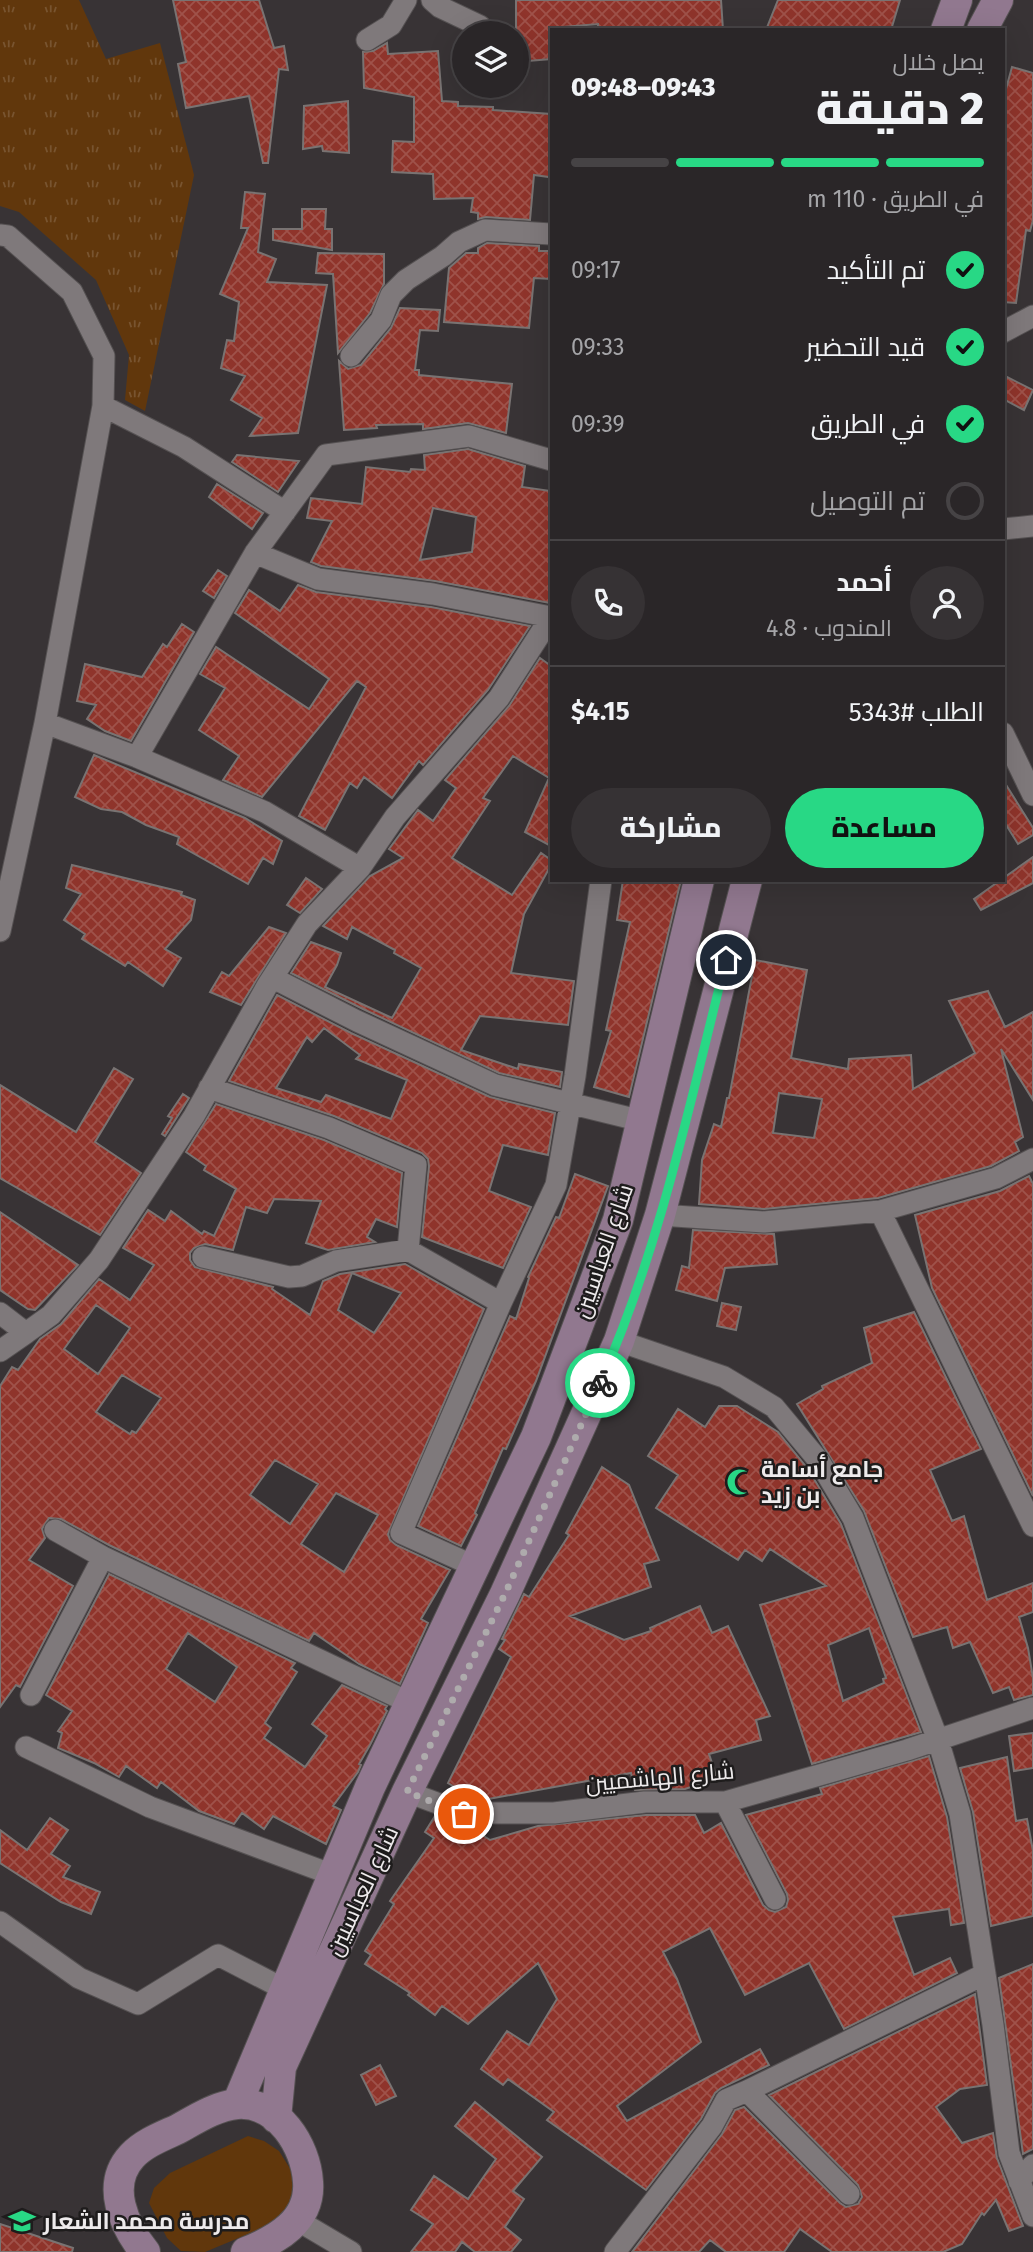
<!DOCTYPE html>
<html lang="ar">
<head>
<meta charset="utf-8">
<style>
  body { margin:0; font-family:"Fira Sans",Cairo,sans-serif; background:#363234; color:#f1f3f6; direction:rtl; height:100vh; display:flex; flex-direction:column; font-size:26px; white-space:nowrap }
  * { box-sizing:border-box; margin:0 }
  p { font-size:23px; color:#a5a5a8 }
  .icon { flex:none; width:38px; height:38px; fill:none; stroke:currentColor; stroke-width:2; stroke-linecap:round; stroke-linejoin:round }
  .map { position:relative; flex:1; overflow:hidden; direction:ltr }
  .details { position:absolute; left:550px; top:28px; width:455px; height:854px; display:flex; flex-direction:column; background:#2a2628; border-radius:0px; box-shadow:0 7px 28px #0002,0 0 0 2px #464345; direction:rtl }
  .details>* { flex:none }
  .buttons { position:absolute; left:452px; top:21px; display:grid; gap:14px }
  .buttons a { display:grid; place-items:center; width:77px; height:77px; border-radius:50%; background:#2a2628; box-shadow:0 7px 28px #0002,0 0 0 2px #464345; font-size:35px }
  .pin { position:absolute; display:grid; place-items:center; width:60px; height:60px; color:#fff; margin:-30px; border:4px solid #fff; border-radius:50%; box-shadow:0 2px 7px #0007 }
  .courier { position:absolute; display:grid; place-items:center; width:70px; height:70px; margin:-35px; border:5px solid #28d885; border-radius:50%; background:#fff; color:#222; box-shadow:0 2px 9px #0007 }
  .headline em { font-style:normal; font-weight:800 }
  .headline div { display:flex; flex-direction:column-reverse }
  .headline { display:flex; align-items:center; justify-content:space-between; height:119px; padding:0 21px }
  h1 { font-size:46px; font-weight:800; line-height:52px }
  .bar { display:grid; grid-template-columns:repeat(4,1fr); gap:10px 7px; align-content:center; height:84px; padding:0 21px }
  .bar i { height:9px; border-radius:5px; background:#464345 }
  .bar .current { background:#28d885 }
  .bar p { grid-column:span 4 }
  .line { display:flex; align-items:center; gap:18px; padding:0 21px; border-top:2px solid #464345 }
  .line div { flex:1 }
  .round { display:grid; place-items:center; flex:none; width:74px; height:74px; border-radius:37px; background:#363234 }
  ol { padding:0 21px; list-style:none }
  li { display:flex; align-items:center; gap:21px; height:77px }
  li p { margin-inline-start:auto }
  li .icon { padding:7px; border-radius:50%; background:#28d885; color:#111; stroke-width:4 }
  li:last-child { color:#a5a5a8 }
  li i { width:38px; height:38px; border:4px solid #464345; border-radius:50% }
  .button { display:flex; gap:14px; margin-top:auto; padding:14px 21px }
  .button a { flex:1; height:80px; border-radius:42px; background:#28d885; color:#111; font-size:28px; font-weight:800; line-height:80px; text-align:center }
  .button a+a { background:#363234; color:#f1f3f6 }
  .map>svg:first-child { display:block }
</style>
</head>
<body>
<div class="map">
<svg width="1033" height="2252" viewBox="0 0 1033 2252">
  <defs>
    <pattern id="park-tufts" width="24" height="20" patternUnits="userSpaceOnUse" patternTransform="scale(1.75)"><rect width="24" height="20" fill="#61370c"/><path d="M3 7l-1-3M5 7V3M7 7l1-3M15 17l-1-3M17 17v-4M19 17l1-3" fill="none" stroke="#785430"/></pattern>
    <pattern id="building-cross-hatch" width="8" height="8" patternUnits="userSpaceOnUse" patternTransform="scale(1.75)"><rect width="8" height="8" fill="#8f342b"/><path d="M0 0l8 8M0 8l8-8" fill="none" stroke="#9f524a"/></pattern>
  </defs>
  <rect width="100%" height="100%" fill="#383335"/>
  <!-- green -->
  <path fill="#61370c" d="M248,2136L264,2141L279,2151L296,2178L297,2196L287,2218L205,2252L181,2251L167,2238L149,2203L154,2188L170,2173Z"/>
  <!-- park -->
  <path fill="url(#park-tufts)" d="M0,0H79L106,59L160,43L194,175L145,411L125,400L129,355L96,280L19,212L0,206Z"/>
  <!-- building -->
  <path fill="url(#building-cross-hatch)" stroke="#797372" stroke-width="2" fill-rule="evenodd" d="M173,0H259L274,48L284,46L288,70L279,69L268,163H263L249,96L186,108L178,64L186,62Z
    M516,0H721L723,30H638L637,27L598,29V24L551,28V59L516,62Z
    M778,0H900L891,30H766Z
    M387,43L388,54L438,51L442,101L458,102V106L493,107V110L551,114L549,177L534,175L530,220L486,217L478,219V213L471,212L473,198L434,199L433,174L392,172L393,141L414,142V97L364,88L363,52L373,51Z
    M1012,67L1033,73V220L1030,231L1026,230L1016,303L1003,302V100Z
    M348,101L349,153L323,151L322,146L303,149L304,106Z
    M245,192L265,194L258,252L276,259L267,282L327,285L298,433L250,436L262,418L231,400L245,376L221,368L227,340L234,341L239,302L220,294L248,228H241Z
    M302,209H326L325,229H332V250L273,240V229H302Z
    M487,243L539,246V251H551V279L534,278L529,328L444,322L449,268L466,253H478V248Z
    M318,253L384,254V284L370,313L338,353L333,274L316,273Z
    M400,308L440,310L438,331L420,330L415,370H419V375L512,384L506,433L468,423L423,429V424L376,425L377,428L344,430L339,361L348,369L361,365L391,328Z
    M1003,375L1033,390L1024,410L1003,399Z
    M468,449L525,466L522,487L551,491L550,603L435,581L321,566L311,562L332,521L307,518L311,498L362,504L366,467L410,472L411,469L425,470L424,455ZM433,508L476,517L472,552L420,560Z
    M237,455L299,461L278,492L232,462Z
    M217,484L263,513L252,529L209,497Z
    M218,570L227,576L214,598L203,591Z
    M298,585L316,592L431,607L530,626L488,690L423,765L419,761L392,798L364,777L357,788L350,783L325,830L299,816L366,687L357,681L262,797L223,780L239,756L199,730L225,688L200,674L216,647L309,709L329,679L235,613L249,590L280,611Z
    M182,624L194,632L131,741L105,731L87,719L96,705L77,701L85,664L142,677L163,644L167,647Z
    M540,658L551,666V846L525,832L549,778L513,756L483,798L490,801L452,858L512,895L541,853L551,860V865L524,914L511,973L574,981L568,1025L480,1016L461,1050L518,1069L519,1064L562,1072L560,1087L499,1073L363,1009L291,973L311,942L341,953L337,965L325,987L392,1018L421,968L394,953L395,950L352,927L347,939L323,926L370,876L403,858L389,849L418,810L433,821L456,788L445,780L509,706Z
    M94,755L245,818L282,841L273,864L263,858L248,884L177,844L179,837L146,825L122,812L101,809L75,797Z
    M1003,780L1033,828V835L1018,844L1003,820Z
    M1033,857V883L981,910L974,899Z
    M72,865L182,892L181,895L195,900L191,920L165,949L181,958L163,986L128,962L125,966L82,939L85,934L64,920L81,894L66,888Z
    M306,878L322,889L300,913L287,905Z
    M623,880H681L629,1097L594,1087L611,1031L606,1030L630,922L617,920Z
    M269,927L286,933L241,1005L210,992L222,972L229,976Z
    M755,960L807,970L791,1058L848,1069L849,1059L911,1055L913,1089L975,1053L949,1001L988,991L1005,1027L1033,1012V1100L1001,1049L1023,1137L1015,1142L1019,1151L991,1166L878,1198L764,1209L699,1204L702,1160L714,1124L721,1127L727,1098H729ZM779,1093L822,1099L814,1138L773,1133Z
    M277,995L351,1033L490,1097L555,1113L548,1155L503,1145L489,1191L531,1207L503,1268L422,1237L429,1166L428,1159L422,1153L334,1116L229,1081ZM324,1028L360,1055L356,1059L407,1080L391,1119L326,1095L321,1102L276,1088L307,1037L312,1042Z
    M114,1068L133,1079L95,1142L141,1173L100,1235L0,1178V1085L76,1132Z
    M183,1094L189,1098L165,1136L162,1134L172,1118L168,1116Z
    M216,1104L324,1140L402,1173L397,1227L376,1219L367,1237L375,1242L328,1250L306,1243L321,1201L274,1199L267,1213L246,1207L233,1250L205,1244L194,1248L190,1253V1260L195,1267L273,1287L272,1289L310,1315L323,1281L340,1274L405,1264L484,1309L388,1534L390,1540L396,1545L450,1570L421,1619L428,1623L400,1684L359,1664L314,1633L309,1641L109,1545L61,1519L49,1518L42,1529L45,1538L29,1560L73,1586L20,1687L16,1685L0,1707V1386L12,1367L18,1370L40,1339L61,1324L99,1279L130,1300L154,1265L123,1248L148,1210L165,1221L171,1211L202,1234L204,1231L214,1236L236,1189L204,1170L206,1166L186,1152ZM352,1273L401,1293L374,1333L338,1310ZM96,1305L130,1328L98,1374L64,1349ZM122,1375L161,1398L136,1433L132,1431L130,1434L96,1412ZM275,1460L318,1484L290,1524L250,1495ZM336,1493L378,1515L344,1572L301,1544Z
    M575,1174L608,1186L536,1381L506,1449L503,1448L475,1513L477,1515L461,1546L418,1526L510,1316L516,1319L529,1278L528,1277L556,1217L559,1218Z
    M1029,1176L1033,1184V1496L932,1288L915,1215L1000,1191Z
    M0,1212L78,1265L35,1310L28,1309L0,1290Z
    M693,1230L774,1234L777,1264L725,1268L717,1301L676,1290L682,1266L689,1268Z
    M722,1303L741,1307L736,1330L717,1326Z
    M914,1312L981,1449L930,1470L952,1521L964,1516L987,1600L1033,1583V1612L1019,1617L1028,1648L1033,1678V1695L1014,1700L1009,1687L993,1693L970,1642L953,1648L947,1627L913,1637L864,1511L797,1404L823,1389L822,1386L872,1363L864,1328Z
    M719,1406H737L778,1432L808,1469L841,1524L921,1732L812,1764L760,1605L826,1586L770,1549L762,1561L745,1550L738,1560L656,1508L678,1475L648,1456L678,1409L705,1427ZM869,1628L886,1678L883,1679L884,1683L843,1701L828,1645Z
    M602,1467L629,1485L659,1560L644,1564L651,1587L570,1616L624,1640L651,1631L650,1628L700,1606L712,1633L728,1626L770,1716L756,1720L761,1740L709,1754L717,1778L685,1789L635,1790L631,1773L483,1800H466L449,1793L453,1786L448,1783L511,1657L499,1649L505,1640L502,1639L524,1594L529,1597L569,1535L566,1533Z
    M109,1574L295,1663L291,1668L297,1672L265,1723L271,1728L264,1738L305,1767L327,1736L312,1724L342,1685L387,1706L385,1709L387,1711L370,1745L359,1764L361,1765L358,1772L333,1806L341,1810L326,1844L273,1816L264,1829L242,1813L234,1824L199,1811L161,1782L157,1788L126,1766L119,1777L94,1763L58,1748L62,1733L58,1731L72,1711L46,1695ZM188,1633L237,1667L215,1702L166,1669Z
    M1033,1733V1768L1014,1771L1009,1736Z
    M929,1756L947,1817L964,1923L951,1925L949,1909L893,1917L914,1975L950,1958L957,1973L844,2029L809,1963L745,1995L710,1928L663,1952L677,1979L701,2042L617,2106L627,2121L760,2049L769,2065L721,2088L715,2093L701,2119L646,2190L547,2120L554,2112L508,2079L503,2085L481,2069L507,2031L529,2045L557,1999L538,1963L468,2024L442,2006L435,2015L408,1995L410,1993L365,1964L371,1955L365,1951L394,1904L390,1901L434,1838L425,1832L435,1816L468,1826L490,1840L538,1826L646,1815H695L704,1833L721,1823L763,1905L769,1910L775,1912L786,1907L788,1900L787,1894L746,1815L822,1794L820,1788Z
    M1007,1757L1016,1821L1027,1819L1033,1851V1916L991,1926L973,1812L960,1768Z
    M50,1818L68,1830L51,1854L70,1866L63,1877L100,1892L91,1914L61,1902L0,1863V1830L27,1850Z
    M1033,1964V2149L1023,2154L999,1978Z
    M975,1994L987,2085L960,2089L936,2107L962,2143L993,2133L997,2158L1023,2226L1009,2231L996,2200L984,2215L982,2213L962,2244L943,2252H832L800,2229L784,2252H726L710,2240L699,2252H632L722,2134L735,2110L744,2107L840,2203L846,2207L858,2204L862,2197L858,2185L769,2095Z
    M380,2065L396,2096L376,2105L361,2075Z
    M475,2102L542,2157L513,2191L524,2199L505,2227L521,2240L511,2252H475L462,2242L455,2252H411L433,2224L411,2210L434,2176L468,2199L496,2159L455,2126Z
    M0,2224L73,2248L72,2252H0Z"/>
  <g fill="none" stroke-linecap="round" stroke-linejoin="round">
    <!-- street casing -->
    <g stroke="#555152" stroke-width="23">
      <path id="street" d="M432,0L440,7L480,26
        M367,40L391,25L406,0
        M0,235L8,236L72,292L104,356L103,406L45,723L0,931
        M1003,332L1033,316
        M351,356L381,320L391,295L406,280L443,256L459,242L485,230L551,234
        M103,406L184,447L285,512
        M1003,529L1033,526
        M255,553L318,579L433,594L551,617
        M45,723L137,757L265,812L360,868
        M1003,733L1033,795
        M137,757L255,553L326,455L469,436L551,460
        M273,978L357,1021L495,1085L642,1121
        M209,1088L329,1128L416,1165L408,1250
        M880,1211L1033,1526
        M660,1215L764,1222L880,1211L996,1178L1033,1159
        M203,1257L289,1277L302,1276L336,1261L408,1250L501,1303
        M0,1313L26,1333L0,1351
        M26,1333L51,1315L99,1260L194,1116L267,986L307,924L360,868L395,817L499,698L551,617
        M619,1341L724,1377L774,1407L819,1461L853,1518L938,1740L960,1814L993,2025L1009,2153L1033,2216
        M55,1530L103,1557L408,1702
        M474,1566L401,1533L501,1303L556,1185L575,1076L601,880
        M31,1695L103,1557
        M26,1747L150,1807L333,1875
        M407,1792L464,1813H554L645,1802H725L907,1750L1033,1708
        M725,1802L775,1899
        M0,1922L79,1978L138,2004L218,1955L284,1989
        M1019,2181L1033,2165
        M849,2194L747,2091L985,1974
        M297,2220L351,2252
        M615,2252L712,2126L726,2100L747,2091"/>
    </g>
    <!-- secondary casing -->
    <g stroke="#555152" stroke-width="32">
      <path id="secondary" d="M946,30L957,0
        M982,30L998,0
        M237,2104L370,1787L536,1437L618,1220L699,880
        M276,2118L281,2067L407,1792L505,1594L619,1341L660,1215L747,880
        M145,2252C124,2226 105,2185 132,2156C144,2143 163,2136 178,2129C196,2119 216,2106 237,2104C278,2101 306,2146 308,2182C311,2221 276,2240 246,2252"/>
    </g>
    <!-- street -->
    <use href="#street" stroke="#7f797b" stroke-width="21"/>
    <!-- secondary -->
    <use href="#secondary" stroke="#91788f" stroke-width="30"/>
  </g>
  <g fill="none" stroke-linecap="round" stroke-linejoin="round">
    <!-- done -->
    <path stroke="#aeabac" stroke-width="7" stroke-dasharray="0 12.6" d="M464,1814L407,1792L505,1594L600,1383"/>
    <!-- route -->
    <path stroke="#28d885" stroke-width="9" d="M600,1383C660,1249 690,1102 726,960"/>
  </g>
  <!-- icons -->
  <defs>
    <g id="mosque-bare" transform="scale(2.1)"><path d="M3.5-4.9A6 6 0 1 0 3.5 4.9A5 5 0 1 1 3.5-4.9Z" fill="#28d885" stroke="#1e1c1c" stroke-width="2.5" paint-order="stroke"/></g>
    <g id="school-bare" transform="scale(2.1)"><path d="M0-5L7-2L0 1L-7-2ZM-4 1L0 2.5L4 1V4Q0 6-4 4Z" fill="#28d885" stroke="#1e1c1c" stroke-width="2.5" paint-order="stroke"/></g>
  </defs>
  <g fill-rule="evenodd">
    <use href="#mosque-bare" x="740" y="1482"/>
    <use href="#school-bare" x="22" y="2221"/>
  </g>
  <g text-anchor="middle" stroke-width="5" stroke-linejoin="round" paint-order="stroke">
    <!-- street labels -->
    <g font-size="23" fill="#eeebec" stroke="#1e1c1c">
      <text transform="translate(603 1251) rotate(-71)" y="8">شارع العباسيين</text>
      <text transform="translate(660 1777) rotate(-5)" y="8">شارع الهاشميين</text>
      <text transform="translate(362 1891) rotate(-65)" y="8">شارع العباسيين</text>
    </g>
    <!-- poi labels -->
    <g font-size="23" font-weight="bold" fill="#eeebec" stroke="#1e1c1c" text-anchor="start">
      <text x="761" y="1477">جامع أسامة<tspan x="761" dy="26">بن زيد</tspan></text>
      <text x="43" y="2229">مدرسة محمد الشعار</text>
    </g>
  </g>
</svg>
<div class="buttons">
<a><svg class="icon" aria-label="layers" viewBox="0 0 24 24"><path d="M12 4l9 5-9 5-9-5zM3 14l9 5 9-5"/></svg></a>
</div>
<div class="pin" style="left:464px;top:1814px;background:#ea580c"><svg class="icon" aria-label="bag" viewBox="0 0 24 24"><path d="M5 8h14l-1 12H6zM9 8a3 3 0 0 1 6 0"/></svg></div>
<div class="pin" style="left:726px;top:960px;background:#1f2937"><svg class="icon" aria-label="home" viewBox="0 0 24 24"><path d="M3 11l9-7 9 7M6 9v11h12V9"/></svg></div>
<div class="courier" style="left:600px;top:1383px"><svg class="icon" aria-label="bike" viewBox="0 0 24 24"><circle cx="6" cy="16" r="4"/><circle cx="18" cy="16" r="4"/><path d="M6 16l4-8h5l3 8M10 8l3 8H6M13 5h3"/></svg></div>
<section class="details">
<div class="headline"><div><h1>2 دقيقة</h1><p>يصل خلال</p></div><em>09:43–09:48</em></div>
<div class="bar"><i class="current"></i><i class="current"></i><i class="current"></i><i></i><p>في الطريق · 110 m</p></div>
<ol>
<li><svg class="icon" aria-label="check" viewBox="0 0 24 24"><path d="M5 12l5 5 9-10"/></svg>تم التأكيد<p>09:17</p></li>
<li><svg class="icon" aria-label="check" viewBox="0 0 24 24"><path d="M5 12l5 5 9-10"/></svg>قيد التحضير<p>09:33</p></li>
<li><svg class="icon" aria-label="check" viewBox="0 0 24 24"><path d="M5 12l5 5 9-10"/></svg>في الطريق<p>09:39</p></li>
<li><i></i>تم التوصيل</li>
</ol>
<div class="line" style="height:126px"><a class="round"><svg class="icon" aria-label="person" viewBox="0 0 24 24"><circle cx="12" cy="8" r="4"/><path d="M4 21q1-7 8-7t8 7"/></svg></a><div><b>أحمد</b><p>المندوب · 4.8</p></div><a class="round"><svg class="icon" aria-label="phone" viewBox="0 0 24 24"><path d="M5 4h4l2 5-3 2q2 4 5 5l2-3 5 2v4C11 20 4 13 5 4z"/></svg></a></div>
<div class="line" style="height:91px"><div>الطلب #5343</div><b>$4.15</b></div>
<div class="button"><a>مساعدة</a><a>مشاركة</a></div>
</section>
</div>
</body>
</html>
